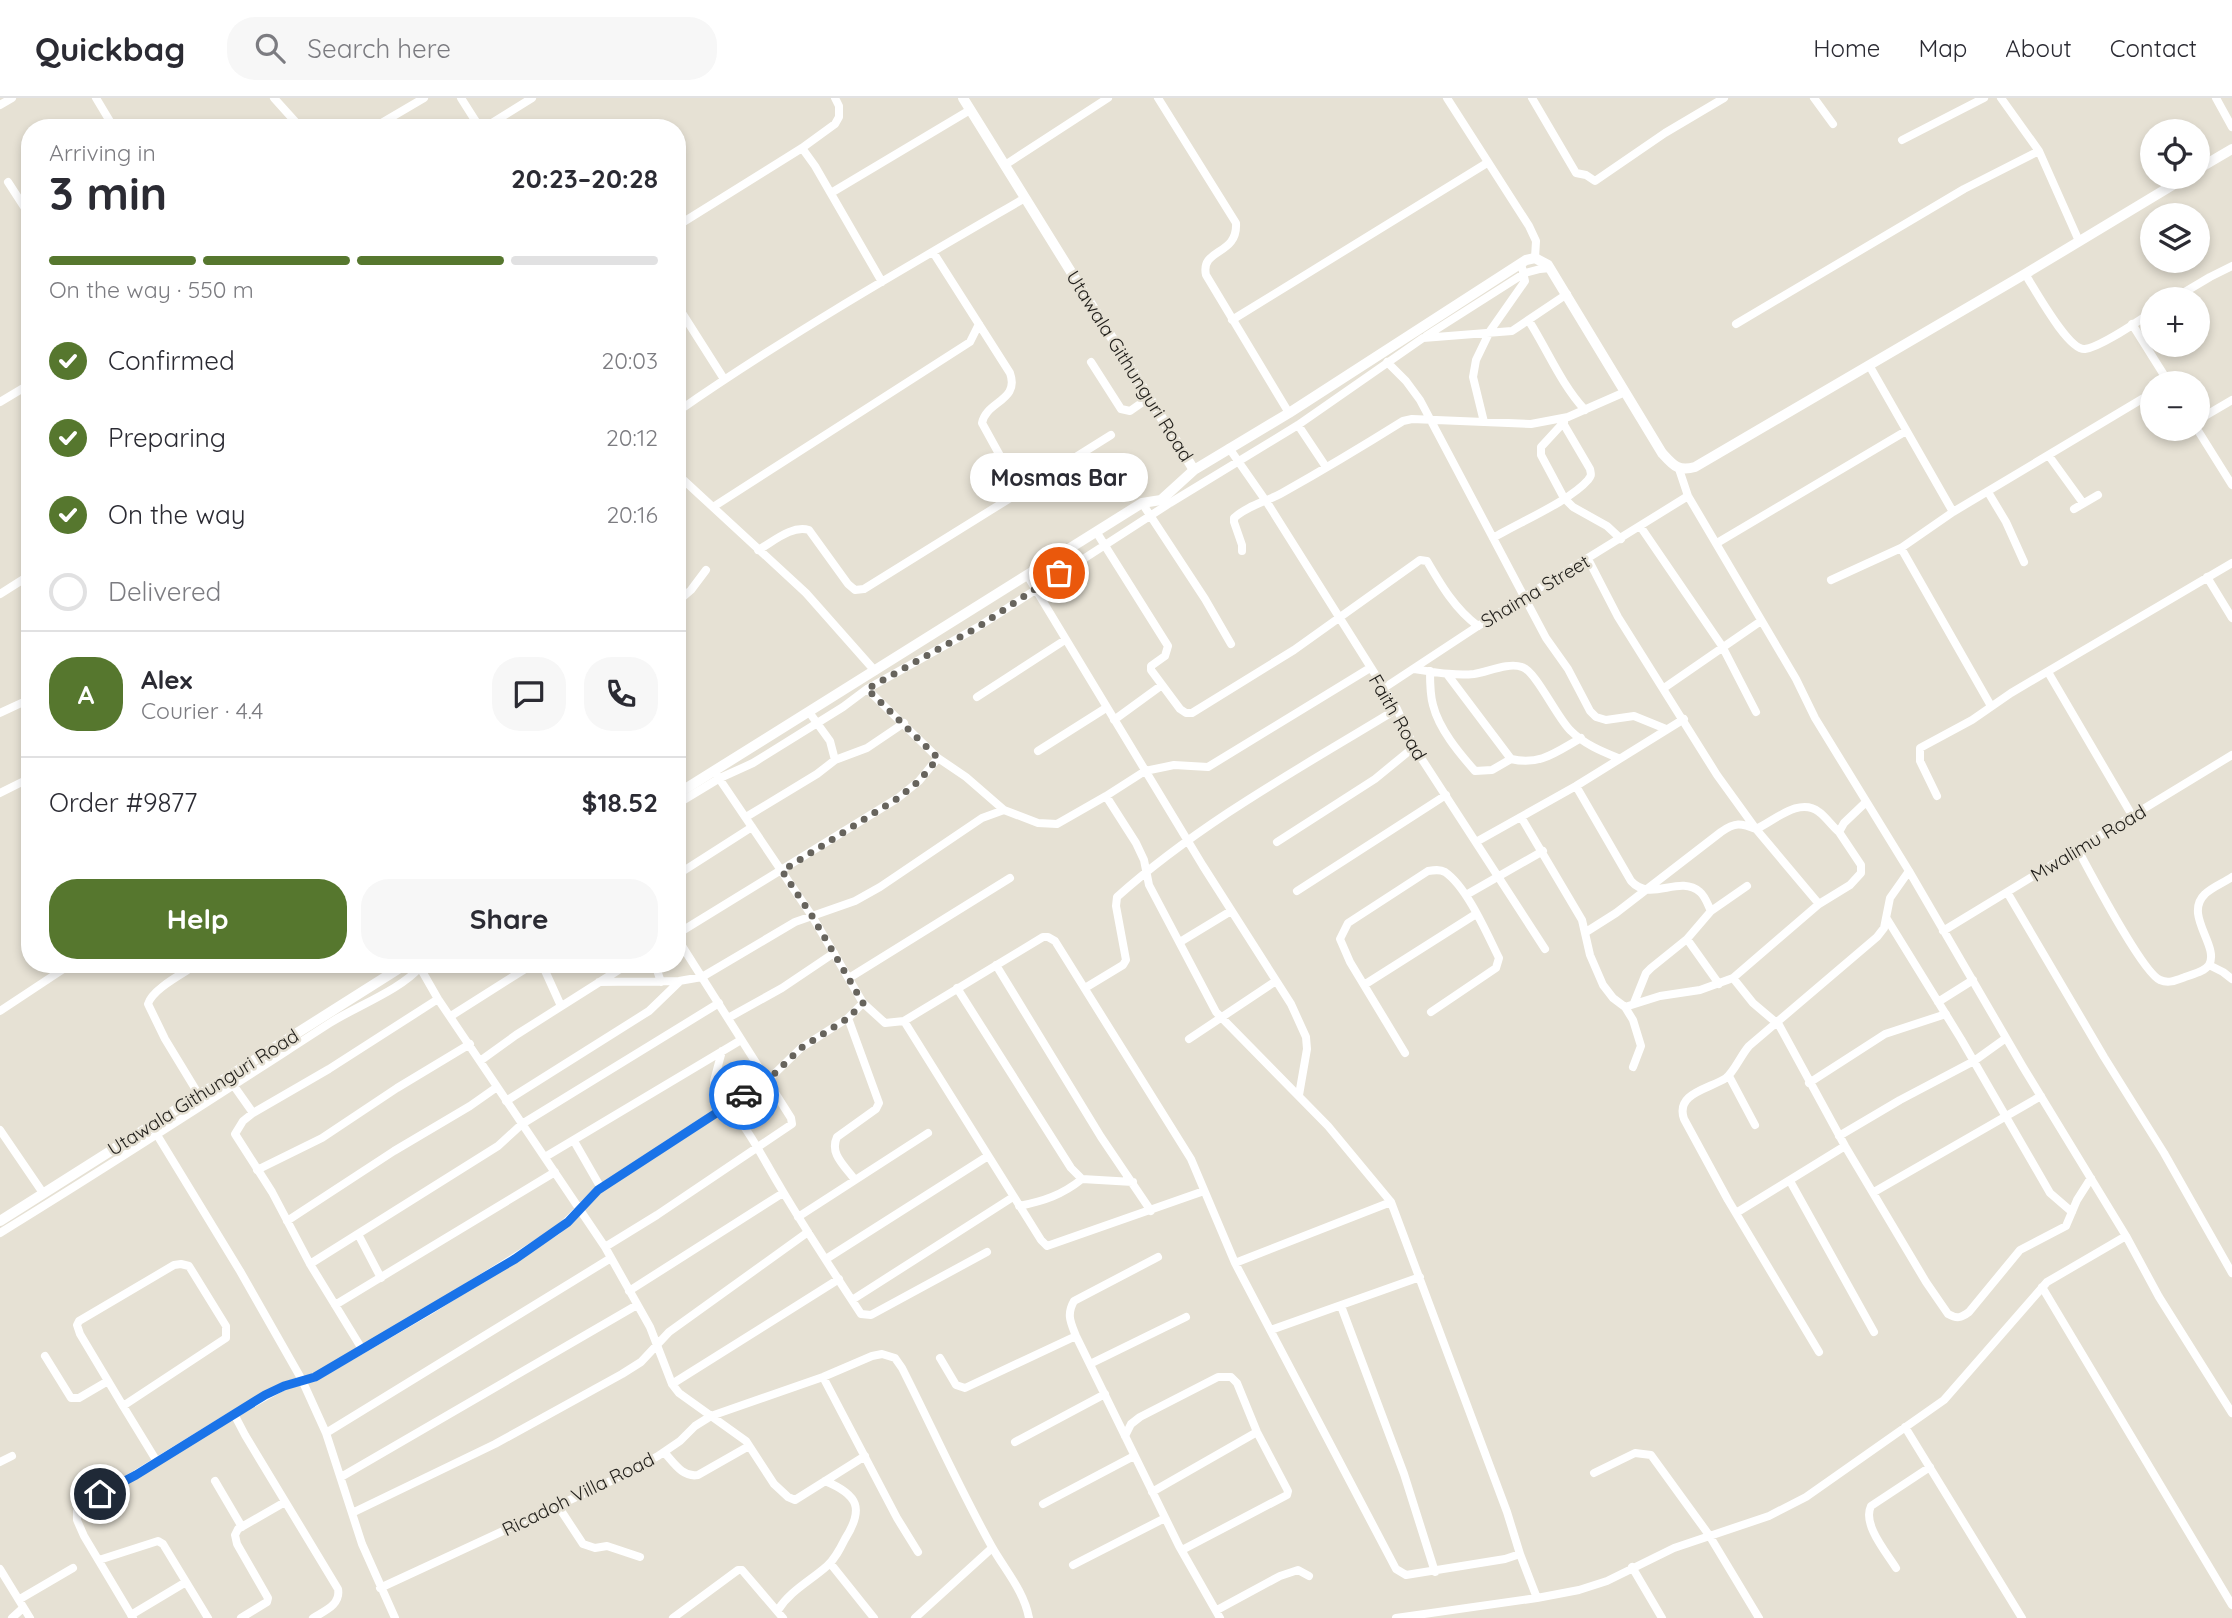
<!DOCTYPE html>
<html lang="en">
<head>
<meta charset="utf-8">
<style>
  body { margin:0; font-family:Quicksand,sans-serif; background:#f7f7f7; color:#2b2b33; height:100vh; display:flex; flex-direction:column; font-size:26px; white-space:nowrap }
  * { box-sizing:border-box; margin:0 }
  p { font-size:23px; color:#7c7c81 }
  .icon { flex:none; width:38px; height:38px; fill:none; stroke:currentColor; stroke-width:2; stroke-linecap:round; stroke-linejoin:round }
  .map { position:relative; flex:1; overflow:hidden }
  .drawer { position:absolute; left:21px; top:21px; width:665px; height:854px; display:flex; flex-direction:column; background:#fff; border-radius:28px; box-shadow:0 4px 10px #0003 }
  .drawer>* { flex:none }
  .controls { position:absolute; left:2140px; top:21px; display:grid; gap:14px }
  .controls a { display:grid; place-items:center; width:70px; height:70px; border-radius:50%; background:#fff; box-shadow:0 4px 10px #0003; font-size:35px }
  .pin { position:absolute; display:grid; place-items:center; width:60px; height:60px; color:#fff; margin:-30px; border:4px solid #fff; border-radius:50%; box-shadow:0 2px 7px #0007 }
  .courier { position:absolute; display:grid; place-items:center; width:70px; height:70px; margin:-35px; border:5px solid #1a73e8; border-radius:50%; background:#fff; color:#222; box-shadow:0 2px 9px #0007 }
  .bubble { position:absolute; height:49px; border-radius:24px; background:#fff; box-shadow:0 4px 10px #0003; font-size:23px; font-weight:700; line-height:49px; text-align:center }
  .summary em { font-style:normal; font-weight:700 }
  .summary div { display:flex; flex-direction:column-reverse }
  .summary { display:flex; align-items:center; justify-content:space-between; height:119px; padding:0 28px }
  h1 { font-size:46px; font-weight:700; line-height:52px }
  .bar { display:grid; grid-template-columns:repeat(4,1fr); gap:10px 7px; align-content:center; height:84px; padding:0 28px }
  .bar i { height:9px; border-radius:5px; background:#e1e1e2 }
  .bar .active { background:#56772e }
  .bar p { grid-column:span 4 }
  .line { display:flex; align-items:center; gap:18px; padding:0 28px; border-top:2px solid #e1e1e2 }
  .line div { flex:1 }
  .round { display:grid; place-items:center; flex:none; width:74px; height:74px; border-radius:28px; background:#f7f7f7 }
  ol { padding:0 28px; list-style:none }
  li { display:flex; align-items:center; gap:21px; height:77px }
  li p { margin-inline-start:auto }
  li .icon { padding:7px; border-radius:50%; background:#56772e; color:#fff; stroke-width:4 }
  li:last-child { color:#7c7c81 }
  li i { width:38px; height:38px; border:4px solid #e1e1e2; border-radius:50% }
  .cta { display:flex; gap:14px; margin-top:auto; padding:14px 28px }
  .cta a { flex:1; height:80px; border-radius:28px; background:#56772e; color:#fff; font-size:28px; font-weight:700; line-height:80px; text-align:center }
  .cta a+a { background:#f7f7f7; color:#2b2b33 }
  header { display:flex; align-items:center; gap:42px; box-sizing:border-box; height:98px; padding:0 35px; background:#fff; border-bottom:2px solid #e1e1e2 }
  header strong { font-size:33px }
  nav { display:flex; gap:38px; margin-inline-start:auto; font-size:24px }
  .search { width:490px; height:63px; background:#f7f7f7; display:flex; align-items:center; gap:18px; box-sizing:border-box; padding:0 24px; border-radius:28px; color:#7c7c81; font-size:26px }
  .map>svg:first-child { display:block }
</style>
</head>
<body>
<header>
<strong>Quickbag</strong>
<div class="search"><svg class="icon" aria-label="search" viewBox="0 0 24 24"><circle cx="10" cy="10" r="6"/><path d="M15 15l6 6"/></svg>Search here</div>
<nav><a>Home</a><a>Map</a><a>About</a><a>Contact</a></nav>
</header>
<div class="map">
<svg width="2232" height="1520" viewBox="0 0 2232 1520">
  <rect width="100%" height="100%" fill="#e6e1d4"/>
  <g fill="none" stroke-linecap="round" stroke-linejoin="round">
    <!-- street -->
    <path stroke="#fff" stroke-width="8" d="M96,0L114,30
      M274,0L301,30
      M461,0L480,30
      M1158,0L1236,125C1238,158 1200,150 1206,177L1289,315
      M1447,0L1529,128L1536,143L1535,160
      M1532,0L1576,75L1586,77L1595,83L1665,35L1724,0
      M1814,0L1833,26
      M2001,0L2039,53L2079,143
      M2216,0L2232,29
      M0,7L12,0
      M373,30L424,0
      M484,30L532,0
      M1902,42L1984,0
      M802,50L815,68L882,184
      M1005,67L1108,0
      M8,84L30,118
      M831,95L970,12
      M677,128L802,50L835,26L839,19V8L835,0
      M933,154L1010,275C1020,303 986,303 982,325L1020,394L1111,337
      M2025,176C2035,191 2068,253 2085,251C2101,249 2138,223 2152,214
      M2173,201L2210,179L2232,168
      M677,207L724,281
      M1232,222L1487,65
      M1529,223C1548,253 1561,286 1585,312
      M1736,226L1964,91L2039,53
      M2132,226L2169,285
      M1426,238L1525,175L1540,171L1550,170
      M1091,264L1121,311L1130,313L1150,299
      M1387,264L1406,283L1420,302L1546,540L1568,571L1590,613L1596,619L1606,622L1634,618L1666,631
      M1869,267L1953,414
      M0,304L30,286
      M677,314C789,236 908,168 1025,100
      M2198,322L2232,302
      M1484,324L1473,279L1476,262L1490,233L1525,183L1521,165
      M1564,324L1541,349V357L1564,400L1573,409L1607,428L1621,441
      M1298,327L1326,369
      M2197,331L2232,387
      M1229,350L1268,406L1397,611L1414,649L1545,851
      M2049,358L2083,405
      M1679,371L1688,398L1796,581L1815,620L1909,773L2023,969L2126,1138L2159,1199L2232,1315
      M677,376L806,495L875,573
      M1988,394L2006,424L2024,464
      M1142,405L1205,501L1231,546
      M713,409L970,244L979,226
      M2074,411L2098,397
      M1640,428L1722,548L1756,614
      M1097,435L1168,548L1165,558L1151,568V572L1180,611L1186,615H1192L1294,552L1420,462L1427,463C1441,487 1455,511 1478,528
      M1493,440C1518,425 1570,403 1588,382C1592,377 1591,377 1590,371L1563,325
      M1717,445L1906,333
      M1901,450L1991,608
      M758,452C773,444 791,427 809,432L848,486L855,492L864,491L1020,394
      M1242,453V447L1234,424V420C1248,407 1266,404 1282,395C1323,372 1363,348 1403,323L1412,321L1531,326L1568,319L1625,294
      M1588,461L1618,519L1717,677L1756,731L1819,806
      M1027,477L1203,768L1291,906L1306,939L1307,951L1299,997
      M2207,479L2232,520
      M1831,482L1901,450L1953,414L2152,295
      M0,496L30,477
      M677,504L691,492L706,472
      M1414,571C1434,574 1454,578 1474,576C1488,574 1508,564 1522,569C1536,573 1557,620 1571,633C1584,646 1601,653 1618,660
      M1430,573C1430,584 1430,597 1433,607C1439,631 1459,655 1475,673L1492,672L1511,661
      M2048,574L2133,719
      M1447,576L1511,661C1540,668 1556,654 1581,640
      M1384,590L1478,528L1688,398
      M1664,590L1761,523
      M867,591L938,660L966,679L1004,712
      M977,599L1065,542
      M0,615L30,601
      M1114,622L1162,587
      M1038,653L1106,610
      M835,662L867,650L904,625
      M714,673L812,818L863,905L885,925L904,923L1043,839H1048L1055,843L1191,1061L1235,1165L1396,1471L1406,1477L1505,1461L1520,1456L1537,1500
      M1576,688L1631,783C1651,805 1679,776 1700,794C1705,798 1708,807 1711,813
      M0,695L30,680
      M1106,698L1136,745L1144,762L1149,787L1216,914L1328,1028L1391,1104L1507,1414L1520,1456
      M1937,698L1920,663V650L1972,622L2011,595L2232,465
      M677,706L720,680L753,665L843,609L867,591L978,529L1170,405L1298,327L1423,240L1512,233L1567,196
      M746,719L817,676L835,662L830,643L809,614
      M1521,719L1582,822L1590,857L1603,887L1613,900L1625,909L1633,922L1641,948L1633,969
      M1277,744L1375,681L1414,649
      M1476,744L1576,688L1684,621
      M2078,752C2090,774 2142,874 2160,882C2169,886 2177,882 2185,879C2193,876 2204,874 2209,867C2220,848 2183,817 2205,796C2212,789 2223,785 2232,779
      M677,777L752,729
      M1297,793L1446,697
      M2007,794L2104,959L2164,1055L2232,1175
      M1466,797L1543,753
      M1887,821L1961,941L2050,1095L2072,1114
      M1943,833L2232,657
      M1586,834L1616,815L1721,734C1735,724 1741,725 1756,731C1773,724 1799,698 1819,714C1826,719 1832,728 1839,734
      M677,836L898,700L919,683L938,660
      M1687,841L1719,886
      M1180,844L1231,813
      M197,866C184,875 152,891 148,906L165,941L199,997
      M418,866L438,901L605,1149L650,1229L672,1286L679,1295L746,1343L774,1386L788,1399L795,1402L865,1358
      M542,866L561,908
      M655,866L661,884
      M996,867L1101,1039L1151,1113
      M2209,867L2223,874L2232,881
      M849,880L1010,780
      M1733,880L1753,905L1779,927L1845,1048L1926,1184L1948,1216C1957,1221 1961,1220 1969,1214L2020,1152L2066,1128L2077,1102L2091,1080
      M599,884L679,883L702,879L795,824L855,803L880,789L982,720L1004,712L1038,725L1057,726L1106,698L1145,673L1174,667L1208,669L1370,570
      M1364,887L1476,816
      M957,890L1071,1070L1082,1081
      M1085,890L1123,867L1126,862L1116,808L1117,799C1201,724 1302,669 1397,611
      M1938,904L1973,882
      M1634,905L1646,875L1651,870L1687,841L1711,813L1747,788
      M1625,909L1660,898L1700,892L1733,880L1819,806L1850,787L1861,775V767L1839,734L1844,725L1866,704
      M0,913L71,866
      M451,918L533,866
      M728,920L782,890L834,855
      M848,920L879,1005L876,1011L837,1039C829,1056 845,1068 855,1082
      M904,923L1041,1142L1047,1148L1204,1093
      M1189,941L1276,883
      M722,953L714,983L717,999C746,1022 762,1060 782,1092C807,1134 834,1175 861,1216L871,1217L987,1154
      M1405,955L1350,864L1340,841L1348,825L1428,773C1434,772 1440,771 1445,774C1467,789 1487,836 1499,860L1496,870L1431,914
      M480,963L516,937L628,866
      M1729,978L1755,1027
      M1809,985L1885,936L1946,916
      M234,988L253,1015L329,971L438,901
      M506,1003L649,913L679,884
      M253,1015L243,1023L235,1036L272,1094L310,1166L362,1251
      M151,1027L240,1173L302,1282L326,1335L362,1446L395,1520
      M0,1032L43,1095
      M1839,1038L1900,1002L1974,963L2006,940
      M574,1043L601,1090
      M545,1059L741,942
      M257,1072L322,1040L397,990L470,946
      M1790,1083L1874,1234
      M1874,1094L2041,998
      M1019,1108C1044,1103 1062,1097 1082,1081L1133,1084
      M1736,1115L1845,1048
      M798,1119L928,1035
      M287,1123L394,1053L470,1008L497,989
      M0,1135C111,1067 220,996 330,925C355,909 402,891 420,869
      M358,1136L381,1180
      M605,1149L657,1117L792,1026L791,1020L677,840
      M1158,1159L1074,1203C1066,1217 1071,1225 1076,1238L1179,1448L1220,1520
      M826,1161L988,1058
      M1235,1165L1391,1104
      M181,1166L189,1168L226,1228V1240L123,1308L80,1236L77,1227L79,1223L174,1167Z
      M310,1166L498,1048L522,1026L719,905
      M2042,1189L2232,1507
      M629,1193L783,1095
      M852,1202L1013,1099
      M335,1207L555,1074
      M1341,1208L1404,1376L1435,1474
      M1271,1232L1420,1179
      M1819,1254L1728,1102L1684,1021C1675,995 1709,991 1726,980C1734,974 1741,957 1749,948L1877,839L1884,830L1890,800L1909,773
      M45,1258L71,1300H79L108,1283
      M940,1260L956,1287L965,1290L1076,1238
      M1090,1266L1186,1219
      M823,1279L897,1420L918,1454
      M672,1286L839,1181
      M123,1308L156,1362
      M234,1316L284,1288L315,1279L429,1213L558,1132L598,1092L769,981L801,950L848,920L863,905
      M1905,1329L2022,1520
      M326,1335L611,1160
      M1125,1338L1131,1326L1140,1319L1218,1279H1231L1237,1285L1257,1334L1288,1393L1287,1397L1182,1452
      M1015,1344L1105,1296
      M664,1354C674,1365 683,1380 698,1377L749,1348
      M0,1364L12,1358
      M1594,1375L1635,1355L1651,1357L1709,1437L1759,1520
      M341,1379L637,1207
      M215,1383L242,1429
      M1152,1394L1257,1334
      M1043,1406L1134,1358
      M558,1408L583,1446L595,1450L607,1448L640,1459
      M352,1415L495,1346L622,1276L641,1264L669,1234L808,1134
      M99,1462L158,1443L163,1446L208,1520
      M830,1465L874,1520
      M1073,1467L1165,1420
      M1632,1469L1662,1520
      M1896,1470C1886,1454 1862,1426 1871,1408L1930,1369
      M0,1471L30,1520
      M380,1490L613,1382L658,1358L680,1343L695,1328L711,1318L823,1279L872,1258L882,1256L895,1260L902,1270C932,1329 959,1390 992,1449C1005,1472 1024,1493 1029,1520
      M20,1501L73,1470
      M778,1512C790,1493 810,1483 827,1468C835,1461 840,1451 845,1441C864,1411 859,1397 825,1383
      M1217,1512L1280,1478L1298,1472L1309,1478
      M131,1517L186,1484
      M12,1520L23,1510
      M133,1520L84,1438L77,1422V1413L82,1406L136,1376L234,1316L245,1337L338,1491C341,1507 324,1513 313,1520
      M241,1520L267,1504L268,1500L237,1446L235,1437L238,1431L285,1404
      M673,1520L738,1472H742L783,1520
      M915,1520L992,1450
      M1396,1520L1537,1500L1579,1492L1607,1483L1674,1450L1769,1418L1806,1399L1944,1302L2047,1184L2126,1138"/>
    <!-- secondary -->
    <path stroke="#fff" stroke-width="10" d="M963,0L1194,372
      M2198,71L2232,51
      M677,696L1142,405L1161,402L1194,372L1289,315L1526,162L1535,160L1548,167L1662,355C1673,367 1678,374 1695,369L2025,176L2186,79
      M0,1123L406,866"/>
  </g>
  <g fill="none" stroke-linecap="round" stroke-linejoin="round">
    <!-- done -->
    <path stroke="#67645d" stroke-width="7" stroke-dasharray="0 12.6" d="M744,997L769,981L801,950L848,920L863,905L812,818L782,773L898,700L919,683L938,660L867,591L978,529L1059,475"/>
    <!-- route -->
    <path stroke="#1a73e8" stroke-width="9" d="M100,1396L136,1377L265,1297L284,1288L315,1279L515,1161L568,1124L598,1092L744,997"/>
  </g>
  <g text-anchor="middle" stroke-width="5" stroke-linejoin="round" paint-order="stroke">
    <!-- street labels -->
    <g font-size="19" fill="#23211d" stroke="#e6e1d4">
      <text transform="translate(1130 268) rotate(58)" y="7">Utawala Githunguri Road</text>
      <text transform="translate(1535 493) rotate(-31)" y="7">Shaima Street</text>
      <text transform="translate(1398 619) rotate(60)" y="7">Faith Road</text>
      <text transform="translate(2088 745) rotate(-31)" y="7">Mwalimu Road</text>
      <text transform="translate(203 994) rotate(-32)" y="7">Utawala Githunguri Road</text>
      <text transform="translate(578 1396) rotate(-26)" y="7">Ricadoh Villa Road</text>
    </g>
  </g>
</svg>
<div class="controls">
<a><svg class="icon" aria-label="locate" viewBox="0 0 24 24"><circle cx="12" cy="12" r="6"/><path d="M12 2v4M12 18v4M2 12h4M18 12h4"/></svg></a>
<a><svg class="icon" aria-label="layers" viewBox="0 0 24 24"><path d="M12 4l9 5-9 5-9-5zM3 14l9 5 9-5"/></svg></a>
<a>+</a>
<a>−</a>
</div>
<div class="pin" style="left:1059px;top:475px;background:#ea580c"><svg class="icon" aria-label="bag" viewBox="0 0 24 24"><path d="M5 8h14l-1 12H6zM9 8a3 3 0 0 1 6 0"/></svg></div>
<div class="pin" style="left:100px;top:1396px;background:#1f2937"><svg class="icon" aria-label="home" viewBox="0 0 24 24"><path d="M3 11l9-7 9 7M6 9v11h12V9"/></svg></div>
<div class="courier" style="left:744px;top:997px"><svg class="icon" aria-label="car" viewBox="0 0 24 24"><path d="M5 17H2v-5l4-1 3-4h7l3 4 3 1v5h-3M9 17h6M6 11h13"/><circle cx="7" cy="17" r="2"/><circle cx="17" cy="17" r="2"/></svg></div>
<div class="bubble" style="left:970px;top:355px;width:178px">Mosmas Bar</div>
<section class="drawer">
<div class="summary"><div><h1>3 min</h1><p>Arriving in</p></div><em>20:23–20:28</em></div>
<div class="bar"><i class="active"></i><i class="active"></i><i class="active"></i><i></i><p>On the way · 550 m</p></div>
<ol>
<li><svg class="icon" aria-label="check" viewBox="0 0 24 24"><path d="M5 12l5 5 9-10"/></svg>Confirmed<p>20:03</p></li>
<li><svg class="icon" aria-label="check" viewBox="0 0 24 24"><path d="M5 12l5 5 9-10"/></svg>Preparing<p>20:12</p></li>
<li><svg class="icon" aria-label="check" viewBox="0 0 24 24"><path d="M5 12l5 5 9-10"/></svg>On the way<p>20:16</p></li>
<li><i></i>Delivered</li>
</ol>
<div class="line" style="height:126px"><b class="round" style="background:#56772e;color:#fff">A</b><div><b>Alex</b><p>Courier · 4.4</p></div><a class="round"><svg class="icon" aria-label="chat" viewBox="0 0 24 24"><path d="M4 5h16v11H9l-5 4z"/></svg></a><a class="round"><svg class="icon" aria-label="phone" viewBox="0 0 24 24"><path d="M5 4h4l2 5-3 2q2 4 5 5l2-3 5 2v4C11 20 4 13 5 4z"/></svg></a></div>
<div class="line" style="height:91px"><div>Order #9877</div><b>$18.52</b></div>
<div class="cta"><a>Help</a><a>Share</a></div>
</section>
</div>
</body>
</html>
